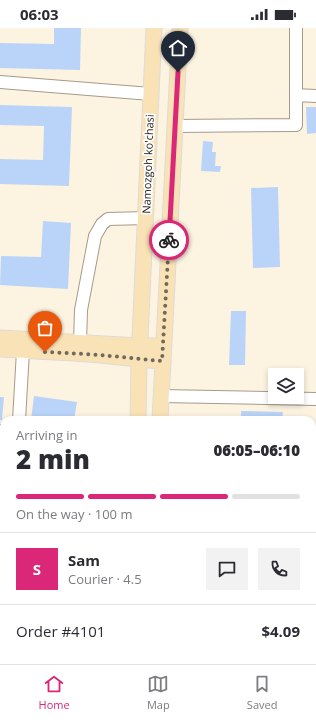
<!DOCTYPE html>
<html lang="en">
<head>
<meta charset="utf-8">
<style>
  body { margin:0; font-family:"Open Sans",sans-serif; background:#f2f2f3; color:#2b2b33; height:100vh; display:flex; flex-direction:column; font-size:15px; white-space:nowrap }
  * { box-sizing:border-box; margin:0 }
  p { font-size:13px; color:#7c7c81 }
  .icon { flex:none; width:22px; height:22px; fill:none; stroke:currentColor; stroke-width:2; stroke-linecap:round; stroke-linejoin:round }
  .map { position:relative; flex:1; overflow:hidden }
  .panel { position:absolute; left:0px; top:388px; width:316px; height:248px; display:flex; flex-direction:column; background:#fff; border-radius:12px 12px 0 0; box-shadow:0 2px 6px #0003 }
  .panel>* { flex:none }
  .buttons { position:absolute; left:268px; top:340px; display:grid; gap:8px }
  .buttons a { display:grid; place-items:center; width:36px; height:36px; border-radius:0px; background:#fff; box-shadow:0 2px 6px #0003; font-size:20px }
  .pin { position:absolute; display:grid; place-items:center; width:34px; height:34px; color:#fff; margin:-41px -17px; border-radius:50% 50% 50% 0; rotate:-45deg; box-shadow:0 0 4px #0007 }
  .pin .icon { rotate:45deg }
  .courier { position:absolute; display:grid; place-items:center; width:40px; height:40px; margin:-20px; border:3px solid #db2777; border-radius:50%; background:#fff; color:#222; box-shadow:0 1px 5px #0007 }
  .headline em { font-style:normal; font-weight:800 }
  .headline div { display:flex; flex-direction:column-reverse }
  .headline { display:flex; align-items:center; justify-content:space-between; height:68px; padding:0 16px }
  h1 { font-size:26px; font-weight:800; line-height:30px }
  .bar { display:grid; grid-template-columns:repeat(4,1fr); gap:6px 4px; align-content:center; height:48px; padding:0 16px }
  .bar i { height:5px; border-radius:3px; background:#e1e1e2 }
  .bar .current { background:#db2777 }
  .bar p { grid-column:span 4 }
  .line { display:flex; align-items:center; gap:10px; padding:0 16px; border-top:1px solid #e1e1e2 }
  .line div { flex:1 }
  .round { display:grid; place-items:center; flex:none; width:42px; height:42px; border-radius:0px; background:#f2f2f3 }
  .status { display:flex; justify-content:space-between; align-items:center; height:28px; padding:0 20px; background:#fff; direction:ltr }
  .status svg { height:11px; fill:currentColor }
  .menu { display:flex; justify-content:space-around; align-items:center; height:56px; border-top:1px solid #e1e1e2; background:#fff; font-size:11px; color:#7c7c81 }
  .menu a { display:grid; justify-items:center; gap:2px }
  .menu .current { color:#db2777 }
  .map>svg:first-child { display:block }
</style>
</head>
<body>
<div class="status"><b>06:03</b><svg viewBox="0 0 49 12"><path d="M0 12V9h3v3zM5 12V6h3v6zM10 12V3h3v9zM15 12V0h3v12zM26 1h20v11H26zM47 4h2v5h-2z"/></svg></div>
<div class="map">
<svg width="316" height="636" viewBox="0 0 316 636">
  <rect width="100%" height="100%" fill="#fdf3e1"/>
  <!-- building -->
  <path fill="#bad4f9" d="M54,0H81L80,42L0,40V15L54,16Z
    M0,77L72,79L69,158L0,156V131L43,132L44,98L0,97Z
    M306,79H316V105L307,106Z
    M203,113L213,114L212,124H216L215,138H221L220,144L201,143Z
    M278,159L280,239L253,240L251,160Z
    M43,193L71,195L68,261L0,257L1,228L41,229Z
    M231,283H246L245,337H229Z
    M34,368L77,374L74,392H31Z
    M0,369H4L2,392H0Z
    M241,383L283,384L282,392H241Z
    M312,557H316V636H301V632H312Z
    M11,632H31L30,636H11Z"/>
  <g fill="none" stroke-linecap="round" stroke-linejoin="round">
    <!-- minor casing -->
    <g stroke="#a59b8b" stroke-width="14">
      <path id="minor" d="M0,54L151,66
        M296,67L316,68
        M175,98L296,97V0
        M80,315L81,282L95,208L102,196L108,191L146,190
        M161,368L316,371
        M19,392L23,323
        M0,403H4
        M0,479H4
        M0,556L4,512
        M292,632V636"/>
    </g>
    <!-- major casing -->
    <g stroke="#dcdbda" stroke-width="17">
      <path id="major" d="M0,310L140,318H163
        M0,321C30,323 59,324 89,326C114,328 138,332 162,333
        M138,392L139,332L154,0
        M160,392L180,0
        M125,636V632
        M149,636V632"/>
    </g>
    <!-- minor -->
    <use href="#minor" stroke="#fff" stroke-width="12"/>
    <!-- major -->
    <use href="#major" stroke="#fae2b7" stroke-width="15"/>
  </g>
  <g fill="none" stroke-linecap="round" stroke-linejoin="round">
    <!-- done -->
    <path stroke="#6f6a5f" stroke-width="4" stroke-dasharray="0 7.2" d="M45,324C67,325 89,326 110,328C128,329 145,332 162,333L169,212"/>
    <!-- route -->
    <path stroke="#db2777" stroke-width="5" d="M169,212L178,44"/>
  </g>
  <g text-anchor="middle" stroke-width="3.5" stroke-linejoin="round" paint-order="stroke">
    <!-- street labels -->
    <g font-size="11" fill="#232019" stroke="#fff">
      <text transform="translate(148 136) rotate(-88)" y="4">Namozgoh ko'chasi</text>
    </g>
  </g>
</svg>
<div class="buttons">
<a><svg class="icon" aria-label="layers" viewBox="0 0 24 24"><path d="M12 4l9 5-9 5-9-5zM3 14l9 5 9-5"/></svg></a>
</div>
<div class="pin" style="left:45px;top:324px;background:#ea580c"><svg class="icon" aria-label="bag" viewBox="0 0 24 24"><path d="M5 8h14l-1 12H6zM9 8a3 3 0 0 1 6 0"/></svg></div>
<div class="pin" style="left:178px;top:44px;background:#1f2937"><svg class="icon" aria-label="home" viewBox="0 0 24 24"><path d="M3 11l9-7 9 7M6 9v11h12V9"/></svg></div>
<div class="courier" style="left:169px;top:212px"><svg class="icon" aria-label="bike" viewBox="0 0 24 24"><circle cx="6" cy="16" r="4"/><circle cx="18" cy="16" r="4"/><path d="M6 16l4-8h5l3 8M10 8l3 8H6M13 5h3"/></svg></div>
<section class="panel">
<div class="headline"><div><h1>2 min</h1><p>Arriving in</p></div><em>06:05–06:10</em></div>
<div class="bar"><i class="current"></i><i class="current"></i><i class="current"></i><i></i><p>On the way · 100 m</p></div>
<div class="line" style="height:72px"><b class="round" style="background:#db2777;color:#fff">S</b><div><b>Sam</b><p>Courier · 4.5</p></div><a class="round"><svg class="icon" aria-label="chat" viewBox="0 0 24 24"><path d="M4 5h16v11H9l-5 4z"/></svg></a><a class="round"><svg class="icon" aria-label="phone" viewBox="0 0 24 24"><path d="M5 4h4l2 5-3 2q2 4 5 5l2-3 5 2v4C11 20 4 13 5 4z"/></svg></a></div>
<div class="line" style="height:52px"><div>Order #4101</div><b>$4.09</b></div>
</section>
</div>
<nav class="menu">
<a class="current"><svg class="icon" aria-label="home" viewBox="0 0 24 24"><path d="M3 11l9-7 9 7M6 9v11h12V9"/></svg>Home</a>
<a><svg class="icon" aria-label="map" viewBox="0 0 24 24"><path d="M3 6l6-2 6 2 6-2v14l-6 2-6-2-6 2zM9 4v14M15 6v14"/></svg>Map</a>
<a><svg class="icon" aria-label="saved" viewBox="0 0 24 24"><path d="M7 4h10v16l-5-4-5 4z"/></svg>Saved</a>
</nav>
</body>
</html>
